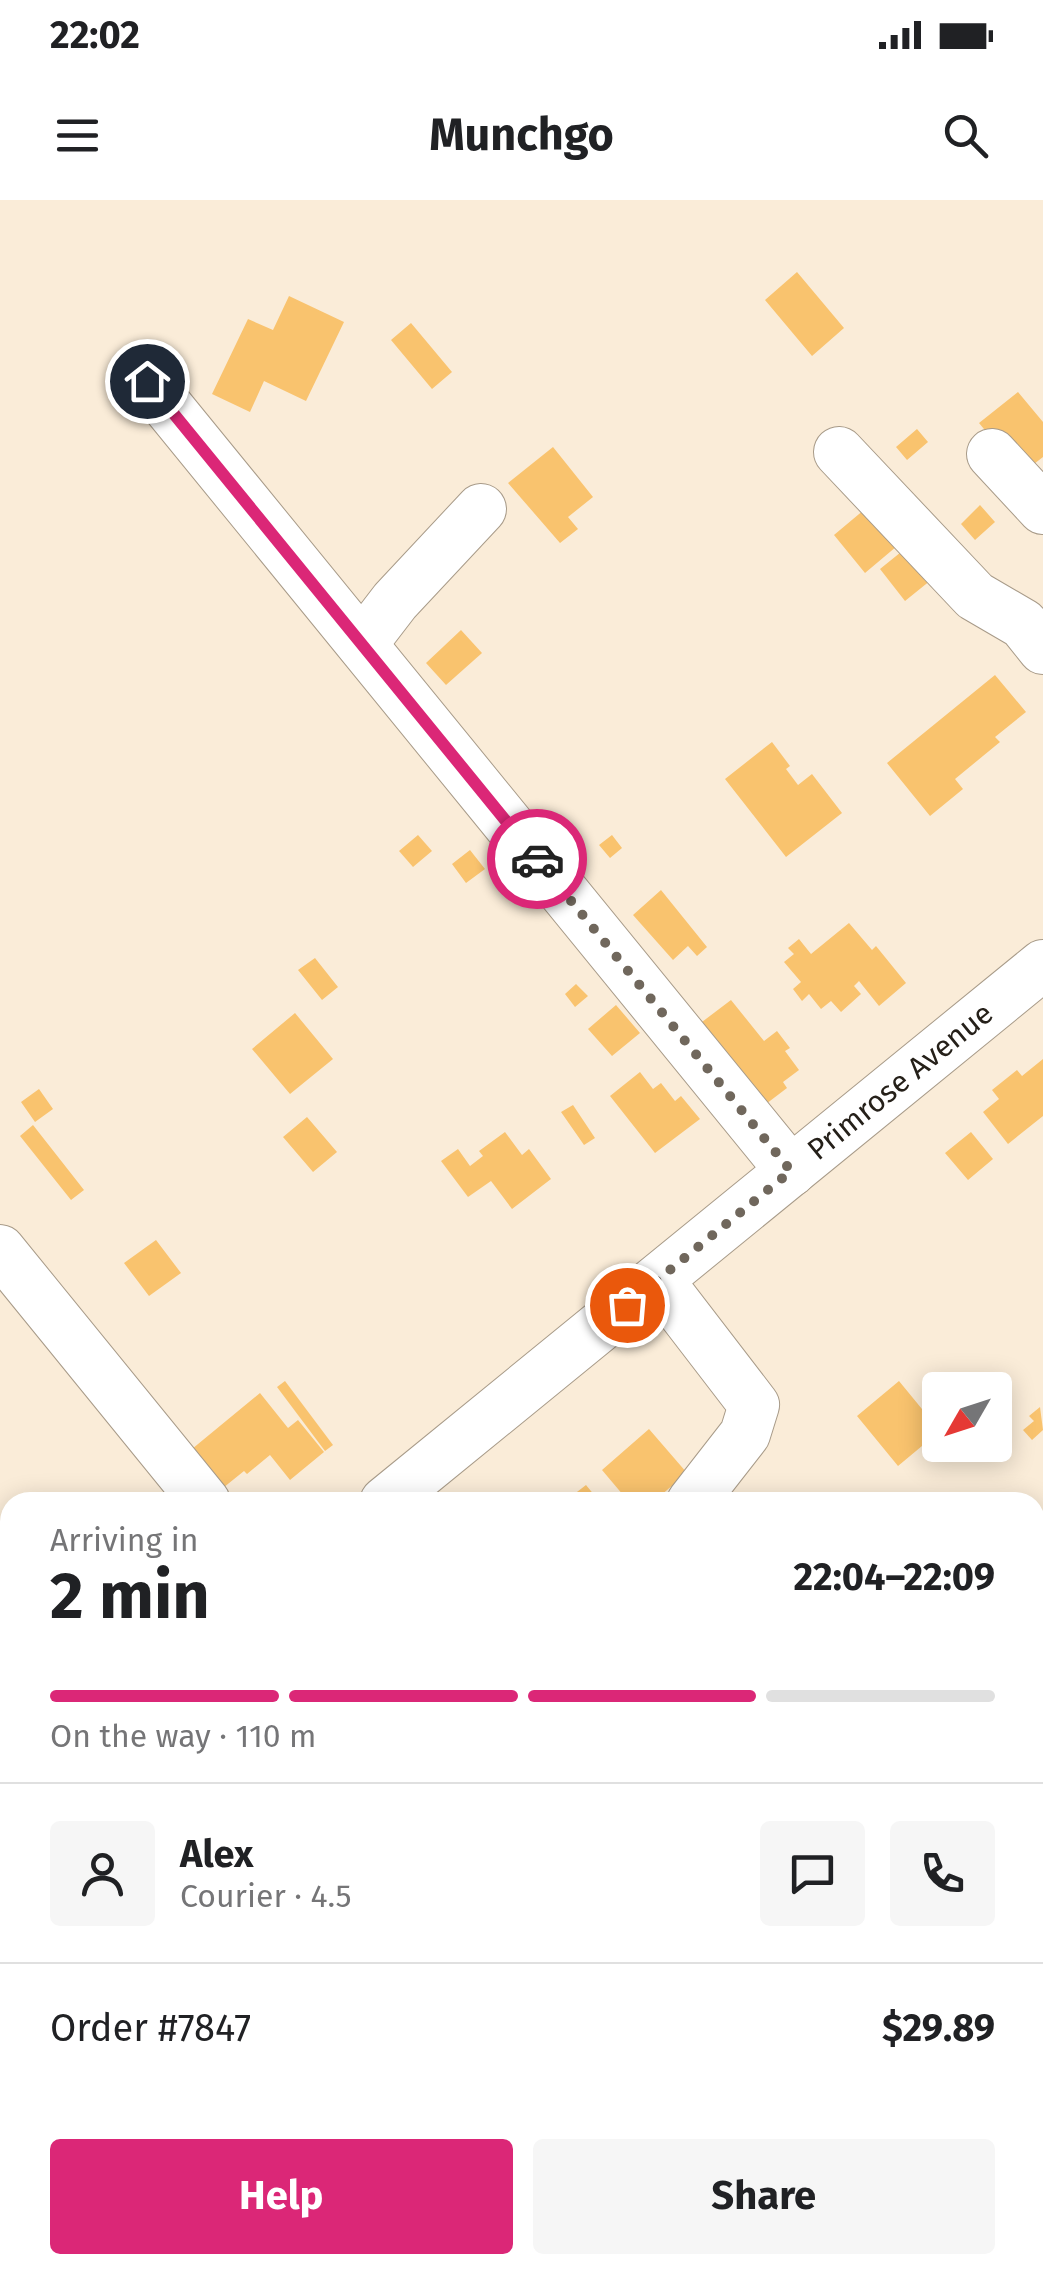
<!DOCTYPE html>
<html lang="en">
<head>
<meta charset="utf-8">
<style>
  body { margin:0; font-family:"Fira Sans",sans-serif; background:#f6f6f6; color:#202124; height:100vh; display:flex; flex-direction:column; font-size:38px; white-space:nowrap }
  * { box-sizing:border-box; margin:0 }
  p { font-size:32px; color:#757577 }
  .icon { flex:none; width:55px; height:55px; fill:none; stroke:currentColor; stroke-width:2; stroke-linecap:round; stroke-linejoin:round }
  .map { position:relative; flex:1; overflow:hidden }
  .side { position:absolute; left:0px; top:1292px; width:1045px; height:782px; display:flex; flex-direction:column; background:#fff; border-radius:30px 30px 0 0; box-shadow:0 5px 25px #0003 }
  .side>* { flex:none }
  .needle { width:65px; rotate:231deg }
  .buttons { position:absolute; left:922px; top:1172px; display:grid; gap:20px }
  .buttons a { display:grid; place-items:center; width:90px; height:90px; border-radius:10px; background:#fff; box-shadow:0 5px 25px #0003; font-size:50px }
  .pin { position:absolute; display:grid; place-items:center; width:85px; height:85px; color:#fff; margin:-42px; border:5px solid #fff; border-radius:50%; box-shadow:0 2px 10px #0007 }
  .courier { position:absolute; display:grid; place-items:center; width:100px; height:100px; margin:-50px; border:8px solid #db2777; border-radius:50%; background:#fff; color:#222; box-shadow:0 2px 12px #0007 }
  .summary em { font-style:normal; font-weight:700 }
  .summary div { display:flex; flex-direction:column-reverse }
  .summary { display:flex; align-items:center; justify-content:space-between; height:170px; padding:0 50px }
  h1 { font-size:65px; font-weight:700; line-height:75px }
  .bar { display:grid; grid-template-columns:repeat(4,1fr); gap:15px 10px; align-content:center; height:120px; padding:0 50px }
  .bar i { height:12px; border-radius:8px; background:#e0e0e0 }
  .bar .active { background:#db2777 }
  .bar p { grid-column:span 4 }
  .line { display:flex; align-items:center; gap:25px; padding:0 50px; border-top:2px solid #e0e0e0 }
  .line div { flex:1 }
  .round { display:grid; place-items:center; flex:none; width:105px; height:105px; border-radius:10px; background:#f6f6f6 }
  .primary-button { display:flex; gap:20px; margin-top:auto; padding:20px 50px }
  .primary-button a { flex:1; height:115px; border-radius:10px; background:#db2777; color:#fff; font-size:40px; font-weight:700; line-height:115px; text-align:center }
  .primary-button a+a { background:#f6f6f6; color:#202124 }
  .status { display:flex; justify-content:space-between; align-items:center; height:70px; padding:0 50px; background:#fff; direction:ltr }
  .status svg { height:28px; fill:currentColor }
  header { display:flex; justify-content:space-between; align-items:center; height:130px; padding:0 50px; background:#fff; font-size:45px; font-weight:700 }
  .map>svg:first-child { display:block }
</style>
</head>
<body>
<div class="status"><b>22:02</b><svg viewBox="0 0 49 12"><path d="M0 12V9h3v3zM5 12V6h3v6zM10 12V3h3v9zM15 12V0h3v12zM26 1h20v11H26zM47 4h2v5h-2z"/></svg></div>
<header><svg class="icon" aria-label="menu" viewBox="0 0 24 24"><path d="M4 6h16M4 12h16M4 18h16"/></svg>Munchgo<svg class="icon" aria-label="search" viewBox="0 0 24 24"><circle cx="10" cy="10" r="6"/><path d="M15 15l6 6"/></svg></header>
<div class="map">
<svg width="1043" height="2074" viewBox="0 0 1043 2074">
  <rect width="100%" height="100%" fill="#faecd8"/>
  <!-- building -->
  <path fill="#f9c36e" d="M797,72L844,128L812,156L765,100Z
    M289,96L344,122L306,201L264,181L250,212L212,194L248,119L273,130Z
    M411,123L452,172L432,189L391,140Z
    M1018,192L1043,222V257L1021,274L979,223Z
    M917,229L928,242L907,260L896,247Z
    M553,247L593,297L568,317L578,329L560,343L508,283Z
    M871,304L903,341L865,373L834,335Z
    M980,305L995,322L975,340L961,324Z
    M906,348L931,380L905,401L880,369Z
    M461,430L482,453L446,485L426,463Z
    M995,475L1026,512L995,537L1000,542L955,579L963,589L930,616L887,563Z
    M772,542L790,566L786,569L798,585L812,574L842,613L786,657L725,579Z
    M418,635L432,651L413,667L399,651Z
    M612,635L622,648L610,658L599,645Z
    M470,650L485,669L466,683L452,664Z
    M661,690L707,747L697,756L688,746L673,760L633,715Z
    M849,723L872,750L876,746L906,783L879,806L859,781L854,786L861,794L841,812L831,801L821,809L809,794L802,801L793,789L801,782L784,762L794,754L788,748L799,739L811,754Z
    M315,758L338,787L322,800L298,770Z
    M576,784L588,796L575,807L565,794Z
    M731,800L764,841L777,831L790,848L785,851L799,870L783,882L787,888L762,907L698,825Z
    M616,805L640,833L612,856L588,829Z
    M295,813L333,859L290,894L252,849Z
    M1043,859V916L1008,944L983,912L999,899L992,890L1017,870L1022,876Z
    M640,872L653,889L661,883L675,901L681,896L700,919L655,953L610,896Z
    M39,889L53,909L35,922L21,902Z
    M573,905L595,938L584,945L561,912Z
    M307,917L337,952L313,972L283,937Z
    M33,925L84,990L71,1000L20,936Z
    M505,932L522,955L529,949L551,979L512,1009L491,981L468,997L441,961L458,949L470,966L483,956L479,951Z
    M971,932L993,959L968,980L945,953Z
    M156,1040L181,1073L149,1096L124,1063Z
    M285,1181L333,1245L325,1251L277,1187Z
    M899,1181L940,1231L898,1266L857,1216Z
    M260,1193L288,1228L298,1220L324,1252L290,1280L270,1255L247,1274L244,1271L218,1292L192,1249Z
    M1040,1207L1043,1230L1032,1240L1023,1230L1034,1221L1029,1216Z
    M649,1229L687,1273L653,1302H629L602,1270Z
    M586,1285L600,1302H564Z
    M10,1718V1764L0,1750V1726Z
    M94,2065H128L117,2074H84Z"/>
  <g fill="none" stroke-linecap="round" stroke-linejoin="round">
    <!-- minor casing -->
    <g stroke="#a89b89" stroke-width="52">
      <g id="minor">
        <path d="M147,181L791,971"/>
        <path d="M839,252L975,396L1023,424L1043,449"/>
        <path d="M992,254L1043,309"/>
        <path d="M362,444L395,401L481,309"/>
        <path d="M0,1050L205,1302"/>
        <path d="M658,1080L754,1205L745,1234L692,1302"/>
        <path id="s1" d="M385,1302L1043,765"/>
        <path d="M0,1384L10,1398"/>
        <path d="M0,1619L10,1611"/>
        <path d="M523,2065L530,2074"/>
      </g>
    </g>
    <!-- minor -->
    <use href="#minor" stroke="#fff" stroke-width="50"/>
  </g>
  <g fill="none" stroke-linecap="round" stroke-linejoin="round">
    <!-- done -->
    <path stroke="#70675c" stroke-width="10" stroke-dasharray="0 18" d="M537,659L791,971L627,1105"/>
    <!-- route -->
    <path stroke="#db2777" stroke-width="12" d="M147,181L537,659"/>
  </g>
  <g text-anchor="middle" stroke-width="10" stroke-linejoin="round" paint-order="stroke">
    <!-- street labels -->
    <g font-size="30" fill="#252019" stroke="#fefbf7">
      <text dy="10" stroke="none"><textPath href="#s1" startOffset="665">Primrose Avenue</textPath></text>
    </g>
  </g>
</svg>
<div class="buttons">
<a><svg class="needle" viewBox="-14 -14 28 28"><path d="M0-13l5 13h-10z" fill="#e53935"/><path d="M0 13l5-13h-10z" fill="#757577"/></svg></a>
</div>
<div class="pin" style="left:627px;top:1105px;background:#ea580c"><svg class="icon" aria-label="bag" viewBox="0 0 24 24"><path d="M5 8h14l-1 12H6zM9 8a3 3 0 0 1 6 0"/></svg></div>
<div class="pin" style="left:147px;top:181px;background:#1f2937"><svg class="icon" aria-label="home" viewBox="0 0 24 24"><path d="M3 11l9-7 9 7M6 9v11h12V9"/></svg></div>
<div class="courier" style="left:537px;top:659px"><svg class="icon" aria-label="car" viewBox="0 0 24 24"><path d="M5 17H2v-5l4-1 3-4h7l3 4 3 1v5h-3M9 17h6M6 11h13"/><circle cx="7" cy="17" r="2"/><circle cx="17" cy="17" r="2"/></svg></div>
<section class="side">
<div class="summary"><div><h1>2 min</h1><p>Arriving in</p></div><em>22:04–22:09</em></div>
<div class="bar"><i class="active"></i><i class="active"></i><i class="active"></i><i></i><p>On the way · 110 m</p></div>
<div class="line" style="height:180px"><a class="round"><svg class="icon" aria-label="person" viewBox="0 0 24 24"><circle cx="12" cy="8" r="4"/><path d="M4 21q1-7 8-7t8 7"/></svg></a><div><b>Alex</b><p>Courier · 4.5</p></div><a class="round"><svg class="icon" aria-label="chat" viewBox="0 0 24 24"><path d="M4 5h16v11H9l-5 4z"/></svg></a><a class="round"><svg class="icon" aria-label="phone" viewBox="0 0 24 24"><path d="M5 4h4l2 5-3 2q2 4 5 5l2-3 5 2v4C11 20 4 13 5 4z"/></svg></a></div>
<div class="line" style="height:130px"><div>Order #7847</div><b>$29.89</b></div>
<div class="primary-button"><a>Help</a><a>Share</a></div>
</section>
</div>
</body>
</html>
